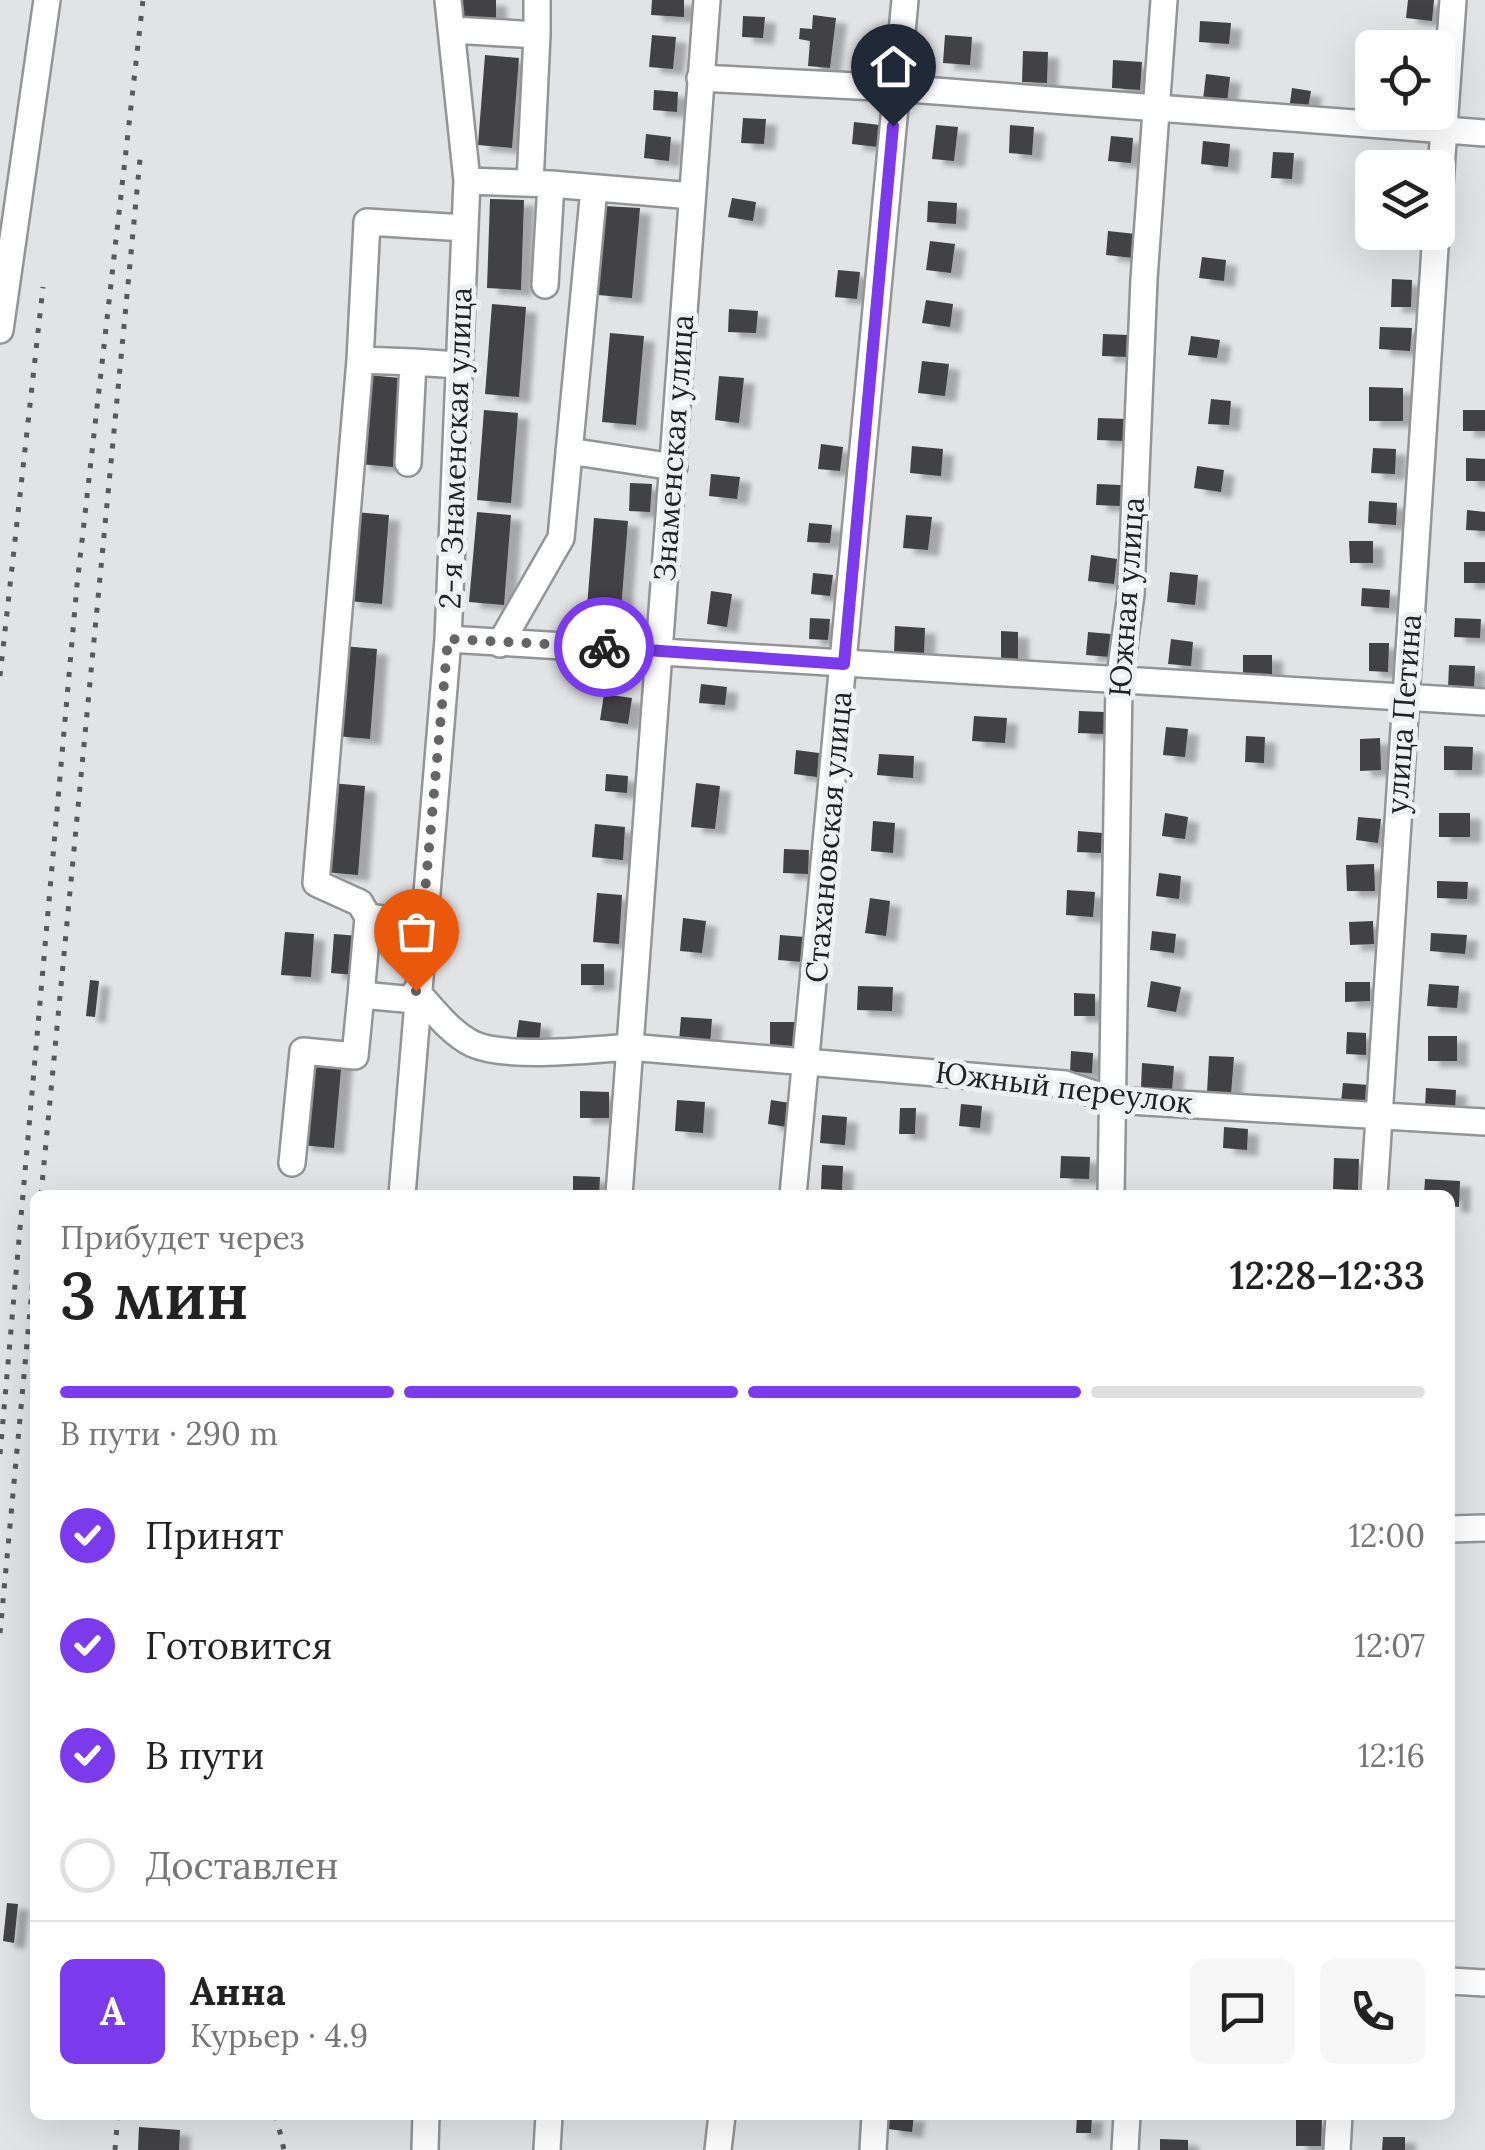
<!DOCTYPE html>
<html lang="ru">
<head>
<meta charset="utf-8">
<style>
  body { margin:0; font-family:Lora,serif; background:#f6f6f6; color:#222; height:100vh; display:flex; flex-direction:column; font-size:38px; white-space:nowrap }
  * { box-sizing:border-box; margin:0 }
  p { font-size:32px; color:#767676 }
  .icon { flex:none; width:55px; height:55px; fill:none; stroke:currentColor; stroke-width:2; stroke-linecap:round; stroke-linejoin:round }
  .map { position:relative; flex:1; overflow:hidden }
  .side { position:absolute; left:30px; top:1190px; width:1425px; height:930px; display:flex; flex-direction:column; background:#fff; border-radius:15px; box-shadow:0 10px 40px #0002 }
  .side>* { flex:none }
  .tools { position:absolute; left:1355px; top:30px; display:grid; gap:20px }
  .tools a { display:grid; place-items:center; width:100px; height:100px; border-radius:15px; background:#fff; box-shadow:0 10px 40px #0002; font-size:50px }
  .pin { position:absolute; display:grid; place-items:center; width:85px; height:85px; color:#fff; margin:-102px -42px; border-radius:50% 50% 50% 0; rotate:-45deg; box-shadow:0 0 10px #0007 }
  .pin .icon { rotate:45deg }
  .courier { position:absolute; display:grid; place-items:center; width:100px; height:100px; margin:-50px; border:8px solid #7c3aed; border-radius:50%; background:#fff; color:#222; box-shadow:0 2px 12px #0007 }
  .headline em { font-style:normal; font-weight:600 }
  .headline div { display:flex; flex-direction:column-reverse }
  .headline { display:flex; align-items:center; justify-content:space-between; height:170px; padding:0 30px }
  h1 { font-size:65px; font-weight:600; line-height:75px }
  .bar { display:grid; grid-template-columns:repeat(4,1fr); gap:15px 10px; align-content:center; height:120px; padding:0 30px }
  .bar i { height:12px; border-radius:8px; background:#e0e0e0 }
  .bar .current { background:#7c3aed }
  .bar p { grid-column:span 4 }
  .line { display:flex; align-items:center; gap:25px; padding:0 30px; border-top:2px solid #e0e0e0 }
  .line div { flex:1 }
  .round { display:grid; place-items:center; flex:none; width:105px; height:105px; border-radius:15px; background:#f6f6f6 }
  ol { padding:0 30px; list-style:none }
  li { display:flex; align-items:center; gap:30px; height:110px }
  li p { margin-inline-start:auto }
  li .icon { padding:10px; border-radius:50%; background:#7c3aed; color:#fff; stroke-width:4 }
  li:last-child { color:#767676 }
  li i { width:55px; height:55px; border:5px solid #e0e0e0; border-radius:50% }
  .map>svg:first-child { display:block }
</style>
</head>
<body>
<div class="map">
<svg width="1485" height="2150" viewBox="0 0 1485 2150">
  <defs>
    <filter id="shadow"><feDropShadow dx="11" dy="6" stdDeviation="2.5" flood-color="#0004"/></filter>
  </defs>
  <rect width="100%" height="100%" fill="#e2e3e5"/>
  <!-- building -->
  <path fill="#424344" filter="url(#shadow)" d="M460,0H496V18L459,17Z
    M652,0H684V17L651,15Z
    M1408,0H1434L1432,21L1406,18Z
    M813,15L836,18L830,68L808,66L810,41L799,39L800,28L812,29Z
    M743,16L765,17L763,38L742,37Z
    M1200,21L1231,23L1229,44L1199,42Z
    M652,35L676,37L673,69L649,67Z
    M945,35L972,37L970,65L943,63Z
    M864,47L889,51L886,73L861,70Z
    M1023,51L1048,52L1047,83L1022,82Z
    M485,55L519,58L512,148L478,145Z
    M1113,60L1142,62L1140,90L1112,88Z
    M1206,74L1230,77L1227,103L1203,100Z
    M1292,88L1311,91L1307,113L1289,110Z
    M654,90L678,92L677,112L653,110Z
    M743,118L766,119L764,144L741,143Z
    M854,122L880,125L878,147L852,144Z
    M936,125L958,127L954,161L932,159Z
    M1010,125L1034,127L1032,155L1009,153Z
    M646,134L671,137L669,161L644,158Z
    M1111,136L1133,138L1131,163L1108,161Z
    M1203,141L1230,144L1228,167L1201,164Z
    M1273,152L1294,153L1292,179L1271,178Z
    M732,198L756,202L753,221L728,217Z
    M490,199L524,200L521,290L487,288Z
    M928,201L957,203L956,224L927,222Z
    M605,206L640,208L632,298L598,295Z
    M1108,231L1136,234L1134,258L1106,255Z
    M930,241L955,244L951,273L926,270Z
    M1202,257L1226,260L1224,281L1199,278Z
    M838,270L860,272L857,299L835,297Z
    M1392,279L1412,280L1411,307H1391Z
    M926,300L953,304L950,327L922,323Z
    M492,304L526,307L519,397L485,394Z
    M729,309L758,311L756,333L728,332Z
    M1380,327L1412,328L1410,351L1379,349Z
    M610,333L644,336L636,425L602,422Z
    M1103,334L1129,335V357L1102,356Z
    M1191,336L1220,340L1217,358L1188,355Z
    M922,361L949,364L945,396L918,393Z
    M367,375L401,378L393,467L359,464Z
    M719,376L744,378L739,423L715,420Z
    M1369,387L1403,388V421H1369Z
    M1211,399L1231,401L1229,425L1208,424Z
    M484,410L518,413L511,503L477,500Z
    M1463,410H1485V431H1463Z
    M1098,418L1126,419L1125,441L1097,440Z
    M821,444L843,447L840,471L818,469Z
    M912,446L943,449L941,476L910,473Z
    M1373,448L1396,449L1395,474L1371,473Z
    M1466,458L1485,459V481H1466Z
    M1197,466L1224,470L1221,492L1194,488Z
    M711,474L740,477L737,499L709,496Z
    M630,483L652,484L650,512L629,511Z
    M1097,484L1121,485L1120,506L1096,505Z
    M1369,501L1397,503L1396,525L1368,523Z
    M1467,510L1485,512V531L1466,530Z
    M355,512L389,515L382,604L348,601Z
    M477,512L511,515L504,605L469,602Z
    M906,515L932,517L928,550L903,548Z
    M594,518L628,521L621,610L587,607Z
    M809,523L832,525L830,543L807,542Z
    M1349,541H1373V563H1350Z
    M1091,555L1117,559L1114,584L1088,581Z
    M1464,562H1485V583H1464Z
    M1170,572L1198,575L1195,605L1167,602Z
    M813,573L833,575L830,596L811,594Z
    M1362,588L1390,590L1389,608L1361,606Z
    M711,591L732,594L727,627L707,624Z
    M810,618L830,619L828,640L809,639Z
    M1455,618L1481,619L1480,638L1454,637Z
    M895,626L925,628L924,655L894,653Z
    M1001,631L1018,632V659H1001Z
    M1088,632L1111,634L1110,657L1086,655Z
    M1171,639L1193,642L1191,666L1168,664Z
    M1369,643H1389L1388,672L1369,671Z
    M343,646L377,649L370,739L336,736Z
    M1243,655H1272V679H1243Z
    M1449,665L1475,666L1474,690L1448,688Z
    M701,684L727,687L725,705L699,703Z
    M604,694L632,698L628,724L600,720Z
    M1079,711L1104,712V734L1078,733Z
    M974,716L1007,718L1005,743L972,741Z
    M1166,727L1188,729L1185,757L1163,755Z
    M1246,736L1265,737L1264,763L1245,762Z
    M1380,738L1381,770L1360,771V739Z
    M1444,746L1473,747L1472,770H1444Z
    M796,750L819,753L817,777L794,774Z
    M879,754L914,756L913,778L877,775Z
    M606,774L628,776L627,793L605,791Z
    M331,783L365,786L358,875L324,872Z
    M696,783L720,786L715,829L691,827Z
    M1165,813L1188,817L1185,839L1162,836Z
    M1439,813H1470V837H1439Z
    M1358,817L1381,819L1378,843L1356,840Z
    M873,821L895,823L893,853L871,851Z
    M595,824L625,827L623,860L592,857Z
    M1078,831L1102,833L1101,853L1077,852Z
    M784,849L809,850L808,874L783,873Z
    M1374,864L1375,891H1347L1346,865Z
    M1159,873L1181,876L1179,899L1156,896Z
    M1437,881L1468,882L1467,899L1437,898Z
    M1067,890L1095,892L1093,917L1066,915Z
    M597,893L622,895L619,944L593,942Z
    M870,898L890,901L886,936L865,933Z
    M683,918L706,921L702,953L680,951Z
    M1373,921L1374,944L1350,945L1349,922Z
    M1152,931L1176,934L1174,953L1150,950Z
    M285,932L314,934L311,977L281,975Z
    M1431,933L1467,935L1465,954L1430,951Z
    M334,934L359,936L355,975L331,973Z
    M780,935L805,937L803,962L778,960Z
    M581,964H604V985H581Z
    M90,980L99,981L95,1017L86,1016Z
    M1151,981L1181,987L1176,1012L1147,1007Z
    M1345,982H1370V1001L1345,1002Z
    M1429,984L1459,986L1457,1008L1427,1006Z
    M858,986L893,987L892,1011L857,1010Z
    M1074,993L1095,994V1016H1074Z
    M681,1017L712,1019L710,1044L679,1041Z
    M519,1020L541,1023L539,1044L516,1041Z
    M770,1022H796V1051L770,1050Z
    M1347,1032L1366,1033V1055L1346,1054Z
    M1428,1036H1457V1061H1428Z
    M1071,1051L1093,1053L1092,1073L1070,1072Z
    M307,1055L342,1058L334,1148L300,1145Z
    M1209,1056L1234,1057L1231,1094L1207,1092Z
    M1142,1063L1174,1066L1172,1090L1141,1088Z
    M1343,1083L1369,1085L1367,1103L1341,1102Z
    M1426,1088L1456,1090L1455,1110L1425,1107Z
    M580,1091L609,1092V1118H580Z
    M677,1100L705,1102L703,1133L675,1131Z
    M771,1100L790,1103L787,1127L768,1124Z
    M961,1104L982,1106L980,1128L959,1126Z
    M900,1108H916L915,1134H899Z
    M822,1115L847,1117L845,1145L820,1143Z
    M1224,1127L1248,1129L1247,1150L1223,1148Z
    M1061,1156L1090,1157L1089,1179L1060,1178Z
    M1334,1158L1359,1159L1358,1190L1333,1189Z
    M822,1165L843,1166L842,1190L821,1189Z
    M573,1176L600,1177L599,1195H573Z
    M1425,1179L1460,1181L1459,1207L1450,1206V1195H1424Z
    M7,1903L18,1904L14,1943L3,1941Z
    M890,2115H914L912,2132L888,2129Z
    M1077,2115H1092L1091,2133H1076Z
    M1296,2119H1322L1321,2146H1296Z
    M139,2127L180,2130L179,2150H138Z
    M1383,2137H1405V2150H1382Z
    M1160,2139L1188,2140V2150H1160Z"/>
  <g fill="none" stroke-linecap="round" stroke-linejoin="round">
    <!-- minor casing -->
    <g stroke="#939496" stroke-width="30">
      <path id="minor" d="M453,30L537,35L530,183
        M537,35V0
        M700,78L896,88L1485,133
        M467,181L551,184L545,285
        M551,184L692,196
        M1438,213L1453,0
        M0,330L47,0
        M360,360L367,222L465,228
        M413,362L360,360L316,883L360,903L368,917L422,924
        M569,451L674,467
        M408,463L413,362L459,365
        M448,639L1485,702
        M500,644L561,538L594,188
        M368,917L361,995L415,1000
        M416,991C433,1009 450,1033 473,1044C506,1059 592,1050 629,1047L1065,1084L1112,1100L1485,1122
        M292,1163L303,1051L355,1056L361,995
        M402,1195L448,639L465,228L467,181L448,0
        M619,1195L707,0
        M793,1195L905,0
        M1111,1195L1119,683L1131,594L1144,279L1164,0
        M1374,1195L1436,232
        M1450,1529L1485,1528
        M1450,1981L1485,1983
        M425,2150L426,2115
        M547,2150L549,2115
        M718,2150L722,2115
        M873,2150L875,2115
        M1125,2150L1127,2115
        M1337,2150L1339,2115"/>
    </g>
    <!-- minor -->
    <use href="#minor" stroke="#fff" stroke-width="25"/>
    <!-- rail -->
    <path stroke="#58595a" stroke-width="5" stroke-dasharray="5 10" stroke-linecap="butt" d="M0,676L43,287
      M41,1195L140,159
      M0,1454L77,585L143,0
      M0,1633L35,1257
      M276,2115L284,2150
      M115,2150L118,2115"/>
  </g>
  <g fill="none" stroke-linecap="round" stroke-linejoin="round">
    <!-- done -->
    <path stroke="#656566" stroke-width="10" stroke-dasharray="0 18" d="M416,991L448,639L604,647"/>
    <!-- route -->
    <path stroke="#7c3aed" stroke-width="12" d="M604,647L844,664L893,126"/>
  </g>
  <g text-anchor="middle" stroke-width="10" stroke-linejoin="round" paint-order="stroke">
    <!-- street labels -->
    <g font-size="30" fill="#212122" stroke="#eff0f2">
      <text transform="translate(456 448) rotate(-88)" y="10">2-я Знаменская улица</text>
      <text transform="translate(674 448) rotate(-86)" y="10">Знаменская улица</text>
      <text transform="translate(1127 597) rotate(-86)" y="10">Южная улица</text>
      <text transform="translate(1404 714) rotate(-86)" y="10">улица Петина</text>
      <text transform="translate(829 837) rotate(-85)" y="10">Стахановская улица</text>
      <text transform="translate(1064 1088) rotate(7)" y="10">Южный переулок</text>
    </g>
  </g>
</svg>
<div class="tools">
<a><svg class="icon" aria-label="locate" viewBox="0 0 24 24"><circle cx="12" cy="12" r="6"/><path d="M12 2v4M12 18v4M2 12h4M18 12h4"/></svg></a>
<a><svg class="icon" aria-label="layers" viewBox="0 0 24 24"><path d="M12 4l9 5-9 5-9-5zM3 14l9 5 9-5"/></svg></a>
</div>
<div class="pin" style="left:416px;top:991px;background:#ea580c"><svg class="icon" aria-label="bag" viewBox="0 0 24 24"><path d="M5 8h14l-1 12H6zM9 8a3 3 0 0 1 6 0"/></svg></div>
<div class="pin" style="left:893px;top:126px;background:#1f2937"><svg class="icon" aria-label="home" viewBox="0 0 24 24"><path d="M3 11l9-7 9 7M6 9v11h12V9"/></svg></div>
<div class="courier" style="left:604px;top:647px"><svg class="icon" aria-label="bike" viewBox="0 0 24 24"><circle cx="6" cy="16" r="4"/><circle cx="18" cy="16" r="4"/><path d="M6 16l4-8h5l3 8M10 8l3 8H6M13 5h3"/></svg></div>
<section class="side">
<div class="headline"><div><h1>3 мин</h1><p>Прибудет через</p></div><em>12:28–12:33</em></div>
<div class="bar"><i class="current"></i><i class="current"></i><i class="current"></i><i></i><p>В пути · 290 m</p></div>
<ol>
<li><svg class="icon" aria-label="check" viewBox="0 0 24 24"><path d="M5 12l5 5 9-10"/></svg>Принят<p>12:00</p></li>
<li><svg class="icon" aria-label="check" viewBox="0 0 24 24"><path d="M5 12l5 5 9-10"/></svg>Готовится<p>12:07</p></li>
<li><svg class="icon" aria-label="check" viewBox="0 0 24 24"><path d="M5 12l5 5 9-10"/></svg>В пути<p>12:16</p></li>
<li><i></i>Доставлен</li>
</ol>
<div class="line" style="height:180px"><b class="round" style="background:#7c3aed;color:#fff">А</b><div><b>Анна</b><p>Курьер · 4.9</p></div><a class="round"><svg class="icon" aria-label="chat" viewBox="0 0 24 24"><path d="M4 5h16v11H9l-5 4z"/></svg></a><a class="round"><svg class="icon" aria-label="phone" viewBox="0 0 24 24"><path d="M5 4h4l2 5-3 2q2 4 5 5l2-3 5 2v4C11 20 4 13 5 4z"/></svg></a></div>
</section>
</div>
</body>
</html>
